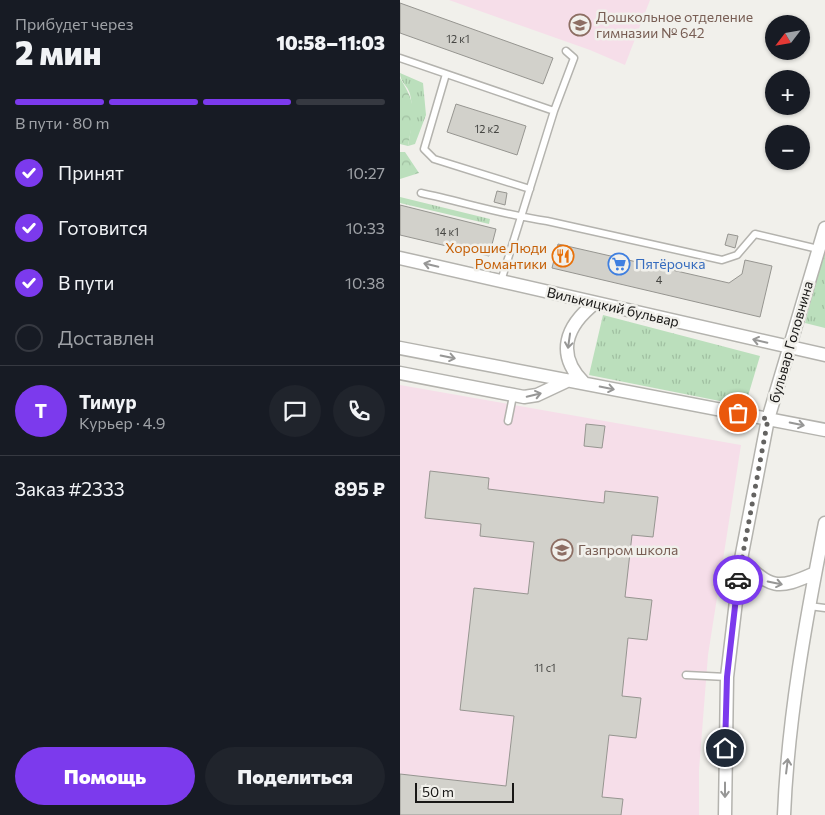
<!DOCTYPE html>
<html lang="ru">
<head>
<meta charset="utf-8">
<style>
  body { margin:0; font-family:Commissioner,sans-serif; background:#20242c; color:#f1f3f6; height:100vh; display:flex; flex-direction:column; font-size:19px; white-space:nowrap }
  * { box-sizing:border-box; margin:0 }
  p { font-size:16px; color:#9ea1a6 }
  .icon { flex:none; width:28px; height:28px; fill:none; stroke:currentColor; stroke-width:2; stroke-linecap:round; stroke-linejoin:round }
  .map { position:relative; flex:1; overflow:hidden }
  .panel { display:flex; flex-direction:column; background:#171b24; width:400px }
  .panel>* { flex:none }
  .needle { width:32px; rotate:239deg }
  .controls { position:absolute; left:365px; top:15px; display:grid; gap:10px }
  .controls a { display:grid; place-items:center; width:45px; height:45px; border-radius:50%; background:#171b24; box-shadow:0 1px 4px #0004; font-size:25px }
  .scale { position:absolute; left:15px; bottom:12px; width:99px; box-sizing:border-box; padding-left:5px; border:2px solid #181716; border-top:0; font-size:14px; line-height:18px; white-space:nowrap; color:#181716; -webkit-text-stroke:4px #f1f0eb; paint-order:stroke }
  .pin { position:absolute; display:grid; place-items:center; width:42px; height:42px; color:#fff; margin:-21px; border:2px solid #fff; border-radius:50%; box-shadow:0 1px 5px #0007 }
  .courier { position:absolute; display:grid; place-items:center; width:50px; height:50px; margin:-25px; border:4px solid #7c3aed; border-radius:50%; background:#fff; color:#222; box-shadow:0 1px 6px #0007 }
  .headline em { font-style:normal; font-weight:800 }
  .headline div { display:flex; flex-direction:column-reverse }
  .headline { display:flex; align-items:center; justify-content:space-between; height:85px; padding:0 15px }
  h1 { font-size:32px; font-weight:800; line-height:38px }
  .bar { display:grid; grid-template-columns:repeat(4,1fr); gap:8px 5px; align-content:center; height:60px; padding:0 15px }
  .bar i { height:6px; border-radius:4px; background:#363941 }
  .bar .on { background:#7c3aed }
  .bar p { grid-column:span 4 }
  .line { display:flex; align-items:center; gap:12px; padding:0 15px; border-top:1px solid #363941 }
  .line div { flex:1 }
  .round { display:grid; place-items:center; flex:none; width:52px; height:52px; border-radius:26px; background:#20242c }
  ol { padding:0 15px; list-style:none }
  li { display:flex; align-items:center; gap:15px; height:55px }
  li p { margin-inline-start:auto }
  li .icon { padding:5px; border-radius:50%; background:#7c3aed; color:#fff; stroke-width:4 }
  li:last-child { color:#9ea1a6 }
  li i { width:28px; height:28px; border:2px solid #363941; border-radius:50% }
  .primary-button { display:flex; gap:10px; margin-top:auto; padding:10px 15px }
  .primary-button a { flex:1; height:58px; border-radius:30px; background:#7c3aed; color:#fff; font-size:20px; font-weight:800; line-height:58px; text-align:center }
  .primary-button a+a { background:#20242c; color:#f1f3f6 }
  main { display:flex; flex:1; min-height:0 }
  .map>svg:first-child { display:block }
</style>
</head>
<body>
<main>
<section class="panel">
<div class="headline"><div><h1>2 мин</h1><p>Прибудет через</p></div><em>10:58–11:03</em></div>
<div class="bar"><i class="on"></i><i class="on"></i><i class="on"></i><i></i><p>В пути · 80 m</p></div>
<ol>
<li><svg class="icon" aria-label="check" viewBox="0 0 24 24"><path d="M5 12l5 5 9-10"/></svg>Принят<p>10:27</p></li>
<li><svg class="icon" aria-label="check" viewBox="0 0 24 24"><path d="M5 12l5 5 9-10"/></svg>Готовится<p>10:33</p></li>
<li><svg class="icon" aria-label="check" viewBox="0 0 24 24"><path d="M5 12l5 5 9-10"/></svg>В пути<p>10:38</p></li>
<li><i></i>Доставлен</li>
</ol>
<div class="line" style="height:90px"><b class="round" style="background:#7c3aed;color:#fff">Т</b><div><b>Тимур</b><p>Курьер · 4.9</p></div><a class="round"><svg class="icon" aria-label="chat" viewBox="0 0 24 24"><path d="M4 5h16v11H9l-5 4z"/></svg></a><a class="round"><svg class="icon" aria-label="phone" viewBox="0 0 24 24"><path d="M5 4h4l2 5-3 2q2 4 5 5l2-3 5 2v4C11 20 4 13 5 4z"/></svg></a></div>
<div class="line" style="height:65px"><div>Заказ #2333</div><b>895 ₽</b></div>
<div class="primary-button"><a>Помощь</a><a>Поделиться</a></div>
</section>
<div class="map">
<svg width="425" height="815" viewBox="0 0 425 815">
  <defs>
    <pattern id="grass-tufts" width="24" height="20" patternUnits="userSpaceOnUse" patternTransform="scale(1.25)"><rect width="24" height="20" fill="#bbdfbc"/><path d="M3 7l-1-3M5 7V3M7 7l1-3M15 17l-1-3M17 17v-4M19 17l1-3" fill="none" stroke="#a0bfa1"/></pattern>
    <pattern id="park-crowns" width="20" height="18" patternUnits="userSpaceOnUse" patternTransform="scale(1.25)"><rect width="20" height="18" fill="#bbdfbc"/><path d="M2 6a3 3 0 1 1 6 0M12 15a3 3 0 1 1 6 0" fill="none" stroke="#a0bfa1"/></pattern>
  </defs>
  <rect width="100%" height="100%" fill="#f1f0eb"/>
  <!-- education -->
  <path fill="#f6dee9" d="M49,0H250L225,65L190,50Z
    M0,385L341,445L308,655L299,770V815H0Z"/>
  <!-- grass -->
  <path fill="url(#grass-tufts)" d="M0,73L23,83L26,115L15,144L8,146C11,129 14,111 10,94C8,86 0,82 0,73Z
    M0,197L90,219L89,224L0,203Z
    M425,249V328L405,323Z
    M203,315L360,356L345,406L189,375Z"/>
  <!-- park -->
  <path fill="url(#park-crowns)" d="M0,78C18,107 14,114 8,146L0,144Z
    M0,152H5L19,173L0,179Z"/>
  <!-- building -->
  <path fill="#d2d1cb" stroke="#969590" d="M0,3L153,58L143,84L0,33Z
    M56,104L126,126L117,155L47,132Z
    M97,191L107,193L105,205L94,202Z
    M0,205L96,229L89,256L0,235Z
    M328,234L338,236L335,248L325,245Z
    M158,244L329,283L342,274L345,260L372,266L360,317L152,268Z
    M186,424L205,426L202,448L184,446Z
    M30,471L89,478L88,489L204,503L205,491L258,497L253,537L232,535L225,597L252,600L247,640L228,638L222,696L241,698L236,738L209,735L202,797L223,799L221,815H0V774L106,786L114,716L60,710L74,588L128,594L134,542L80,536L81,524L25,518Z"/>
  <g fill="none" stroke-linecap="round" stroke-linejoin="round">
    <!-- service casing -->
    <g stroke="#b4b3ae" stroke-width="9">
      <path id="service" d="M0,58L154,111
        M46,74L24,149L34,159L130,189
        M21,193C63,202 104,215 147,221L322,260L337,255L355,234L418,249
        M101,281L154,111L174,58L166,51
        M108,421L113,396
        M409,606L425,608
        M286,675L327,677"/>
    </g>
    <!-- minor casing -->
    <g stroke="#b4b3ae" stroke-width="15">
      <path id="minor" d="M0,258L425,355
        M0,348L425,430
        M0,373L124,397L137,395L169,380
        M184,383C155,354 166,326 195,303
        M341,559C371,589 377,590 415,573
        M325,815L327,677L341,559L368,419L425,228
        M384,815C388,717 406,619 425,523"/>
    </g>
    <!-- service -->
    <use href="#service" stroke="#fff" stroke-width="6"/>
    <!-- minor -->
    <use href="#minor" stroke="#fff" stroke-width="12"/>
  </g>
  <!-- one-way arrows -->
  <defs><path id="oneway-shaft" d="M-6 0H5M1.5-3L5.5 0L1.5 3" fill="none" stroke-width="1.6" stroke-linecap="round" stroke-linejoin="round" transform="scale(1.25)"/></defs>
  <g stroke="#979796">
    <use href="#oneway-shaft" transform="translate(31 265) rotate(-167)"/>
    <use href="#oneway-shaft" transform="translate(169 341) rotate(98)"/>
    <use href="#oneway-shaft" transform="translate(360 341) rotate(-167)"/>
    <use href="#oneway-shaft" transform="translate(48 357) rotate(11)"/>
    <use href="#oneway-shaft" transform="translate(207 388) rotate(11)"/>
    <use href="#oneway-shaft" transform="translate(134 395) rotate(-13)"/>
    <use href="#oneway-shaft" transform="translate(397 424) rotate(12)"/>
    <use href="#oneway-shaft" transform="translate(375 583) rotate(12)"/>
    <use href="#oneway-shaft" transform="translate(387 766) rotate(-83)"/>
    <use href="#oneway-shaft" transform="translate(325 790) rotate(90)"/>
  </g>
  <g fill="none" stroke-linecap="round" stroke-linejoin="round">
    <!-- done -->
    <path stroke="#646361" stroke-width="5" stroke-dasharray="0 9" d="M338,413L368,419L338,580"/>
    <!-- route -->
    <path stroke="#7c3aed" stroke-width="6" d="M325,748L327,677L338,580"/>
  </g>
  <!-- icons -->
  <defs>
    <g id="school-ring" transform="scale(1.125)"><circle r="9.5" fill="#f1f0eb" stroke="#8d6e63" stroke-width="1.5"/><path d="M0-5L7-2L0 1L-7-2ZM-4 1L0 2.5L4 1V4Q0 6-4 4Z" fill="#8d6e63"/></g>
    <g id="restaurant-ring" transform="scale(1.125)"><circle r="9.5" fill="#f1f0eb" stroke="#e8710a" stroke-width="1.5"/><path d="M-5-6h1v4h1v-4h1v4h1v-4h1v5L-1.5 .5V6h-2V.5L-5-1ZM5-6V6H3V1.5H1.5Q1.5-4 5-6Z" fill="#e8710a"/></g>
    <g id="supermarket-ring" transform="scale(1.125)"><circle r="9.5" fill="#f1f0eb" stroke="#3f7fe0" stroke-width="1.5"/><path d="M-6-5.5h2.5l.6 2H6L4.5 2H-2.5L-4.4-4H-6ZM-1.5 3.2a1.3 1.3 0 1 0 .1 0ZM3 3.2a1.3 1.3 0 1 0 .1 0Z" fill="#3f7fe0"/></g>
  </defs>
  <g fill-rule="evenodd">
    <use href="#school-ring" x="180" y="25"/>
    <use href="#restaurant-ring" x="163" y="256"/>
    <use href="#supermarket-ring" x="219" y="264"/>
    <use href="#school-ring" x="162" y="550"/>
  </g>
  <g text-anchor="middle" stroke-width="5" stroke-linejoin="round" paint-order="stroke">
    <!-- number labels -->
    <g font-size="11" fill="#464643">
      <text x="58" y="43">12 к1</text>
      <text x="87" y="133">12 к2</text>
      <text x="47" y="236">14 к1</text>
      <text x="259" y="284">4</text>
      <text x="145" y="672">11 с1</text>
    </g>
    <!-- education labels -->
    <g font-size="14" fill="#785e54" stroke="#f1f0eb" text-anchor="start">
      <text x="196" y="22">Дошкольное отделение<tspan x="196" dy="16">гимназии № 642</tspan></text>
      <text x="178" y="555">Газпром школа</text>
    </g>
    <!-- food labels -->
    <g font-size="14" fill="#c56008" stroke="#f1f0eb" text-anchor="end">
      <text x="147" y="253">Хорошие Люди<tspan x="147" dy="16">Романтики</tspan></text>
    </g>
    <!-- shop labels -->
    <g font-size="14" fill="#366cbe" stroke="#f1f0eb" text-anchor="start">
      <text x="235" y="269">Пятёрочка</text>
    </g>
    <!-- street labels -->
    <g font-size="14" fill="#181716" stroke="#f1f0eb">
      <text transform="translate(213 307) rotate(13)" y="5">Вилькицкий бульвар</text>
      <text transform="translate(391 342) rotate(-74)" y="5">бульвар Головнина</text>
    </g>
  </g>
</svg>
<div class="controls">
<a><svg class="needle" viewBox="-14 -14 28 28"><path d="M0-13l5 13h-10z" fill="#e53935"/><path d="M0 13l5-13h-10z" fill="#9ea1a6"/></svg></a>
<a>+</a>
<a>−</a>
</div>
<div class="scale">50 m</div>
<div class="pin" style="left:338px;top:413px;background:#ea580c"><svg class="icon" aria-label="bag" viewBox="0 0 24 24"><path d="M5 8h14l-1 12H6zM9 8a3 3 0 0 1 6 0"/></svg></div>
<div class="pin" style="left:325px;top:748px;background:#1f2937"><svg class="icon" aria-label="home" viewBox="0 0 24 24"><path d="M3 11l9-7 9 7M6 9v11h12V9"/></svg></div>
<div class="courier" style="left:338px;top:580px"><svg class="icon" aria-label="car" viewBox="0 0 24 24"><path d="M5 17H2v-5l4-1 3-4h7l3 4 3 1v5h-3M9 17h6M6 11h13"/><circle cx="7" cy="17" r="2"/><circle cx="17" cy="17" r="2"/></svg></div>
</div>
</main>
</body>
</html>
